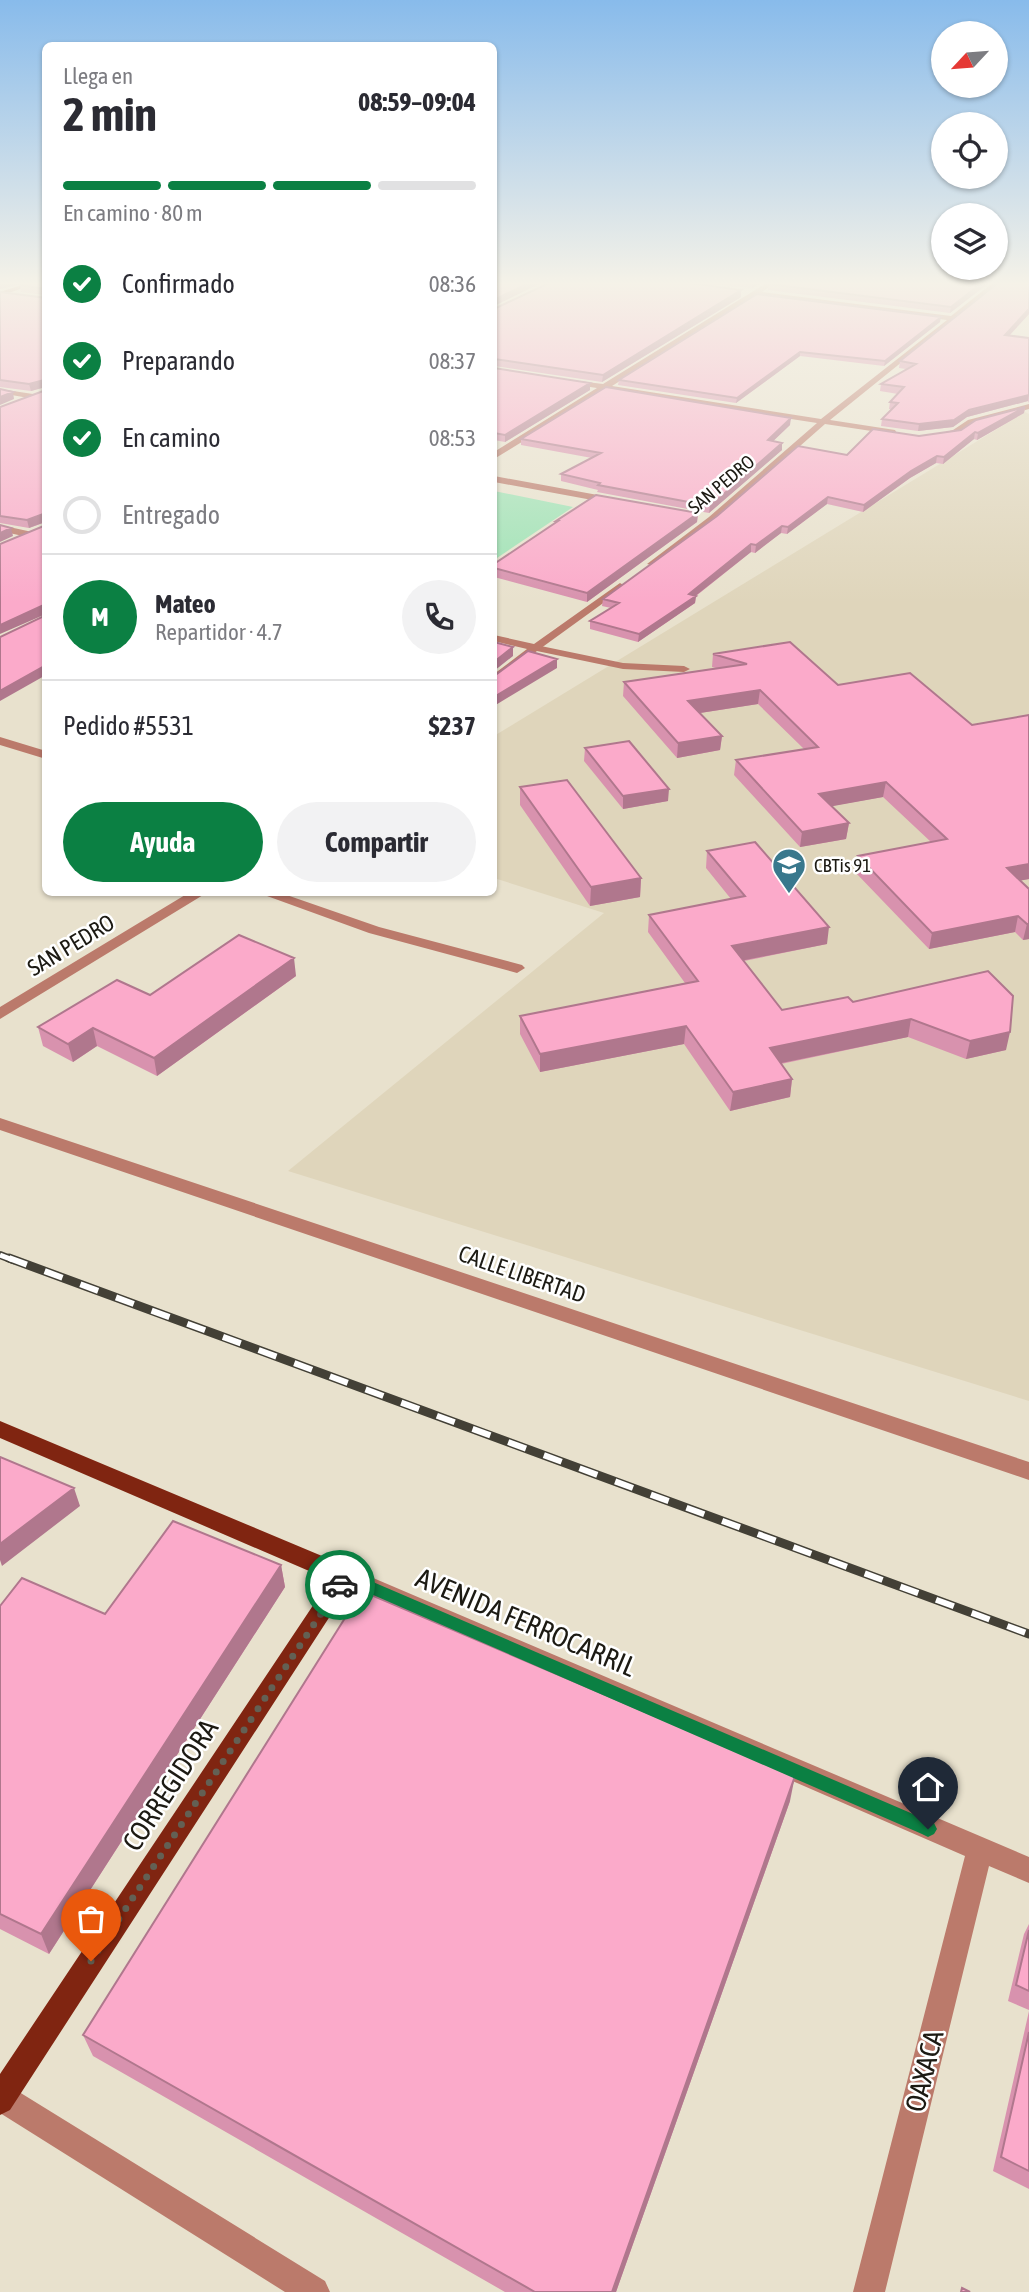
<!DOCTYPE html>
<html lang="es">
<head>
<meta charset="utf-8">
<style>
  body { margin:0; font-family:"Asap Condensed",sans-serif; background:#f2f2f3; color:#2b2b33; height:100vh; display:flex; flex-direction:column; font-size:26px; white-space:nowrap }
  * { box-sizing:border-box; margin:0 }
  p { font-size:23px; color:#7c7c81 }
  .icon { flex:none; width:38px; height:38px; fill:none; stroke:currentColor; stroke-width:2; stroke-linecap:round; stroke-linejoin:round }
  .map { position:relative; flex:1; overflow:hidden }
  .drawer { position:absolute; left:42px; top:42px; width:455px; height:854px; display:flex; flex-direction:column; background:#fff; border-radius:10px; box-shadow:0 2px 5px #0004 }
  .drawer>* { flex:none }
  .needle { width:46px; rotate:244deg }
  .buttons { position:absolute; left:931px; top:21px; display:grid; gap:14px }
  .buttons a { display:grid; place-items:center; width:77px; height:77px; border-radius:50%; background:#fff; box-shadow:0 2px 5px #0004; font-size:35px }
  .pin { position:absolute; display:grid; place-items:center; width:60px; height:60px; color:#fff; margin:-72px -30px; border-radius:50% 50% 50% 0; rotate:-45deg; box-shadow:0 0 7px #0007 }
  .pin .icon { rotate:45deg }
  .courier { position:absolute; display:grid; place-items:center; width:70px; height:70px; margin:-35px; border:5px solid #0b8043; border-radius:50%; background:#fff; color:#222; box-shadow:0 2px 9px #0007 }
  .overview em { font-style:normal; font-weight:700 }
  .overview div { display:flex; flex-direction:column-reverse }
  .overview { display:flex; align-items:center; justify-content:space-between; height:119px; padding:0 21px }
  h1 { font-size:46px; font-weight:700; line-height:52px }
  .bar { display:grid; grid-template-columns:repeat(4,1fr); gap:10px 7px; align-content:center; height:84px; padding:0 21px }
  .bar i { height:9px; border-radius:5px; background:#e1e1e2 }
  .bar .active { background:#0b8043 }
  .bar p { grid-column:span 4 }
  .line { display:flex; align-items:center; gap:18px; padding:0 21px; border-top:2px solid #e1e1e2 }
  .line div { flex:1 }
  .round { display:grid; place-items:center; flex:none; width:74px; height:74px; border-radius:37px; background:#f2f2f3 }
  ol { padding:0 21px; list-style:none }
  li { display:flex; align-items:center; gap:21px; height:77px }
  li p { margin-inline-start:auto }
  li .icon { padding:7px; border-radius:50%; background:#0b8043; color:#fff; stroke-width:4 }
  li:last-child { color:#7c7c81 }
  li i { width:38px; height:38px; border:4px solid #e1e1e2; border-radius:50% }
  .cta { display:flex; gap:14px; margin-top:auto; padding:14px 21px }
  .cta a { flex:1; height:80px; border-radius:42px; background:#0b8043; color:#fff; font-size:28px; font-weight:700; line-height:80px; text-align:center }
  .cta a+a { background:#f2f2f3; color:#2b2b33 }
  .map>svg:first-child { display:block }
</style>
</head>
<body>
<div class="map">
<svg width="1029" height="2292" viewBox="0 0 1029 2292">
  <rect width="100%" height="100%" fill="#e8e1cd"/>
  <!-- built -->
  <path fill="#dfd5bb" d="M1025,412L1029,414V1401L288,1171L604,913L494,878V736Z"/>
  <!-- green -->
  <path fill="#9ee2b5" d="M494,491L573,507L494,560Z"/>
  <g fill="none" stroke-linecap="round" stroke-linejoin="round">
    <!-- service -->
    <path fill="#bb7a6b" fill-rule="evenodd" d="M536,645L623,663L684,666L690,669L684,672L623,669L532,650L530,648Z
      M256,892H278L379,927L522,965L525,968L517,973L369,933Z
      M0,2083L11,2087L325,2281L330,2292H285L0,2113Z"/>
    <!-- minor -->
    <path fill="#bb7a6b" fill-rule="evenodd" d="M768,282H776L762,292L951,316L994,282H1001L830,420L895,430L898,435L825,424L715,521L656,566L647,564L709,517L817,423L606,390L494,459V452L597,388L563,383V379L603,384ZM756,295L947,320L821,419L612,386Z
      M0,389L46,396V401L0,393Z
      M1029,404V409L974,424L959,434L936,439L932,436L953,430L968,420Z
      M494,476L614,498L619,501L614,504L494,482Z
      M0,525L46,535V541L0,531Z
      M620,583L625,586L624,588L494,682V674L527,649L494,641V635L534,644Z
      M0,737L46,751V759L0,745Z
      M190,892H208L0,1019V1007Z
      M0,1118L1029,1462V1480L0,1130Z
      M345,1566L1029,1857V1883L989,1866L885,2292H853L965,1856L337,1583L334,1576L337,1569Z"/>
    <!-- primary -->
    <path fill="#802511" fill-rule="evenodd" d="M31,282H40L0,296V292Z
      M0,1421L353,1569L356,1576L10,2110L0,2115V2074L330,1580L0,1438Z"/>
    <!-- rail-far1 casing -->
    <g stroke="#434036" stroke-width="8">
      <path id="rail-far1" d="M0,1255L13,1260"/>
    </g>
    <!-- rail casing -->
    <g stroke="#434036" stroke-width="9">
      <path id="rail" d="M9,1258L1029,1634"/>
    </g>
    <!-- rail-far1 -->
    <use href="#rail-far1" stroke="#fff" stroke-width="5" stroke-dasharray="15" stroke-linecap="butt"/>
    <!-- rail -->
    <use href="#rail" stroke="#fff" stroke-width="6" stroke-dasharray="19" stroke-linecap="butt"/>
  </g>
  <!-- wall -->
  <path fill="#d892ae" d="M0,282H46V295L21,292L20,285L29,282L0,289Z
    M551,282H763L752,288L686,282L741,297L602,382L494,366V309Z
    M990,282L950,313L768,290L769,284Z
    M0,292L46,298V387L31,391L0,387Z
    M1029,314L1010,335L1029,338V403L1028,401L967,417L953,427L918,431L881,426L882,419L891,409H889L890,402L898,394L880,391L881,384L906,369L899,368L900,361Z
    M940,322L884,366L800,356L736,403L618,385L619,380Z
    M494,368L590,390L505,442L494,440Z
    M46,390V522L29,528L0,523V407Z
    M1025,407L1024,413L977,440L974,439L943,464L936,463L910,478L863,512L827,504L787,534L781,533L755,553L751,552L696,596L695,603L638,642L590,629V621L611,608L602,606L603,599L847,455L919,436L961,430Z
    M790,425L773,441L782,450L709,513L597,492L598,490L561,481V474L592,458L521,445V439Z
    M698,513L697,522L587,602L494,577V564L556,523V521Z
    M713,654L838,685L972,725L1029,715V879L1020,880L1029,889V939L1023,940L1015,932L929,949L855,872L858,856L931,842L883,797L831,806L849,823L846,839L800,847L734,775L736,760L804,749L758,704L700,713L722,736L720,750L677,758L623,696L624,682L716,668L712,667Z
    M585,748L668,801L623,809L584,761Z
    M520,787L641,878L640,897L590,906L520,805Z
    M707,851L827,944L744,961L782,1010L853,1002L988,971L1006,1050L966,1059L908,1037L781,1064L792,1079L790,1097L730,1111L684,1044L540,1072L520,1034V1016L685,983L648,932L649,915L731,899L706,868Z
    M296,976L157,1076L97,1046L73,1062L43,1046L38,1027L150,995Z
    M281,1565L285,1587L49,1954L0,1929V1606L105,1614Z
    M790,1801L616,2292H505L93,2056L83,2035Z
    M1029,1924V2010L1008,2001L1024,1934Z
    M1029,2011V2189L993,2171Z"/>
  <!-- shaded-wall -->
  <path fill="#b0778d" d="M0,282H29L0,289Z
    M531,282H543L494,306V300Z
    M753,282H763L752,288Z
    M983,282H990L950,313L951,307Z
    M741,290V297L602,382L603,375Z
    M1029,309V314L1004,341L1005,335Z
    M941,317L940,322L884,366L885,361Z
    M800,352V356L736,403L737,398Z
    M44,380L45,387L31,391L29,384Z
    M590,383V390L505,442V435Z
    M13,392L14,399L0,405V397Z
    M1029,395L1028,401L967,417L953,427L918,431L919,424Z
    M1025,407L1024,413L977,440L978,433Z
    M791,418L790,425L767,447L768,440Z
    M975,432L974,439L943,464L944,457Z
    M782,443V450L709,513L710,506Z
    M937,456L936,463L910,478L863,512L864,505L911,471Z
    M828,497L827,504L787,534L788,527Z
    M698,513L697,522L587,602V593Z
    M43,514L45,522L29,528L27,520Z
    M782,526L781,533L755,553L756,545Z
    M11,528L13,536L0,542V533Z
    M751,544V552L694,597L696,596L695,603L638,642L639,634Z
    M46,604V614L0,634V625Z
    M513,647V656L494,671V662Z
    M557,659V668L494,706V697Z
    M46,665V675L0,701V691Z
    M760,690L758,704L687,715L688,701Z
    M722,736L720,750L677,758L678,743Z
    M886,782L883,797L817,809L819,794Z
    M669,789L668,801L623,809V796Z
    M849,823L846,839L800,847L802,832Z
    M1029,864V879L1003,884L1007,868Z
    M641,878L640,897L590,906L591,887Z
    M1018,916L1015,932L929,949L932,933Z
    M1027,924H1029V939L1023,940Z
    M829,927L827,944L730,963L732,946Z
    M294,958L296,976L157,1076L154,1058Z
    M911,1019L908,1037L767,1066L770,1048Z
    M686,1026L684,1044L540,1072V1054Z
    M93,1028L97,1046L73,1062L68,1044Z
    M1010,1032L1006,1050L966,1059L970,1041Z
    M792,1079L790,1097L730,1111L733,1092Z
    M74,1488L80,1506L2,1566L0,1560V1544Z
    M281,1565L285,1587L49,1954L41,1934Z
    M795,1776L790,1801L616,2292H612Z"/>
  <!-- building -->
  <path fill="#fbaaca" stroke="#b0778d" stroke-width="2" d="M29,282H46V290L45,289L20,285Z
    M494,282H531L494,300Z
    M551,282H682L741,290L603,375L494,359V309Z
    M772,282H983L951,307L769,284Z
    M999,282H1029V309L1005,335L1029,338V395L969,410L954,420L919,424L882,419L898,403L890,402L904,387L881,384L916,364L900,361Z
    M0,292L46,298V381L44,380L29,384L0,380Z
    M757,294L941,317L885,361L800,352L737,398L619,380Z
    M494,368L590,383L505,435L494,433Z
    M606,387L791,418L768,440L782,443L710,506L598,485L600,483L561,474L601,453L521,439Z
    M0,389L13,392L0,397Z
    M46,390V515L43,514L27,520L0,516V407Z
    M1025,407L978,433L975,432L944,457L937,456L911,471L864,505L828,497L788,527L782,526L756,545L751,544L689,594L696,596L639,634L590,621L619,603L603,599L717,516L798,446L847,455L873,429L919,436L961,430L976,420Z
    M596,495L698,513L587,593L494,568V564L558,521H556Z
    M0,525L11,528L0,533Z
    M46,525V604L0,625V544Z
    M46,615V665L0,691V637Z
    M494,642L513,647L494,662Z
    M790,642L838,685L910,673L972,725L1029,715V864L1007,868L1029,889V924H1027L1018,916L932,933L858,856L947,839L886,782L819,794L849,823L802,832L736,760L818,747L760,690L688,701L722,736L678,743L624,682L747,664L713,654Z
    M528,651L557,659L494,697V674V676Z
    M629,741L669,789L623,796L585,748Z
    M567,780L641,878L591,887L520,787Z
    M755,842L829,927L732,946L782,1010L848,997L853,1002L988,971L1013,996L1010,1032L970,1041L911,1019L770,1048L792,1079L733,1092L686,1026L540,1054L520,1016L698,981L649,915L745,896L707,851Z
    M239,935L294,958L154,1058L93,1028L68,1044L38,1027L117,980L150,995Z
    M0,1457L74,1488L0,1544Z
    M173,1521L281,1565L41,1934L0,1914V1606L22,1578L105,1614Z
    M362,1591L795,1776L612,2292H535L83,2035Z
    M1029,1930V1991L1016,1985Z
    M1029,2032V2171L1001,2157Z
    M962,2288L970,2292H961Z"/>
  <!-- sky -->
  <linearGradient id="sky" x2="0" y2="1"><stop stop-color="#88bbeb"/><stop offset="0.47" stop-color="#f5f2e8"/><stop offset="1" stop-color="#f5f2e8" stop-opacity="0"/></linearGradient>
  <rect width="1029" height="603" fill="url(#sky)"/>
  <!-- route -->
  <path fill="#0b8043" d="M345,1570L934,1823L937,1829L934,1834L928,1837L922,1834L348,1584L345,1590H334L332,1585C336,1578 338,1573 345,1570Z"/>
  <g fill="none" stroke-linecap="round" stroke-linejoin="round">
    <!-- done -->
    <path stroke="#636054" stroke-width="7" stroke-dasharray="0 12.6" d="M91,1961L340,1585"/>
  </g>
  <!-- icons -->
  <defs>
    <g id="school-pin" transform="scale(1.75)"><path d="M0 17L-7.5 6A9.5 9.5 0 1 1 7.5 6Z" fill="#39788d" stroke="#fff"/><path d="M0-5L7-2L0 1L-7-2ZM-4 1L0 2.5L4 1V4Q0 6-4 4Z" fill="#fff"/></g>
  </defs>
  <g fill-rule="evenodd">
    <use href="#school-pin" x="789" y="865"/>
  </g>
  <g text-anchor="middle" stroke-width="5" stroke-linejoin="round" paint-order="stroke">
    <!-- far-street labels -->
    <g font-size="19" fill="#1c1a13" stroke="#fff">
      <text transform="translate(721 484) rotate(-40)" y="7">SAN PEDRO</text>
    </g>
    <!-- far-poi labels -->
    <g font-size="19" fill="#1c1a13" stroke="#fff" text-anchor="start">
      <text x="814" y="872">CBTis 91</text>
    </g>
    <!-- street labels -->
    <g font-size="23" fill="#1c1a13" stroke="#fff">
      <text transform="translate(71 945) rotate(-31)" y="8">SAN PEDRO</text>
      <text transform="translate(522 1274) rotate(19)" y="8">CALLE LIBERTAD</text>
    </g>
    <!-- near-street labels -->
    <g font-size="28" fill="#1c1a13" stroke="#fff">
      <text transform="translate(526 1622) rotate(23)" y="10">AVENIDA FERROCARRIL</text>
      <text transform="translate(170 1785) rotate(-57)" y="10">CORREGIDORA</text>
      <text transform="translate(924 2071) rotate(-76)" y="10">OAXACA</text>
    </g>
  </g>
</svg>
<div class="buttons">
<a><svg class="needle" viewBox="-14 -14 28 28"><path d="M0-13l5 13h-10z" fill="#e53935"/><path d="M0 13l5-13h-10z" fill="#7c7c81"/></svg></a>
<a><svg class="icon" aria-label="locate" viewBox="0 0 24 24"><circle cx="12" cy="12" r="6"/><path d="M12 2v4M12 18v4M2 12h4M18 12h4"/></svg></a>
<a><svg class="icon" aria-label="layers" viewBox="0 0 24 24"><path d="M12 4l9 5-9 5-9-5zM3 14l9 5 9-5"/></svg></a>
</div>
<div class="pin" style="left:91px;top:1961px;background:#ea580c"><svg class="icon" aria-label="bag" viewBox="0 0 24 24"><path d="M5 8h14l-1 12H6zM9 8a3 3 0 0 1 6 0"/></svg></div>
<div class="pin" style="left:928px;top:1829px;background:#1f2937"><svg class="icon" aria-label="home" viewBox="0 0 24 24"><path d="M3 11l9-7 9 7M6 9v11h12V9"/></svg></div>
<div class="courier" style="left:340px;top:1585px"><svg class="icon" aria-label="car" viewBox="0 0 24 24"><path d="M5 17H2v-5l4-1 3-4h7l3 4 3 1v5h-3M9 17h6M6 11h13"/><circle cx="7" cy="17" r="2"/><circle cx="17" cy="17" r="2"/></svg></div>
<section class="drawer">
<div class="overview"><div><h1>2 min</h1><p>Llega en</p></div><em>08:59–09:04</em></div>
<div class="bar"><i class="active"></i><i class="active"></i><i class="active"></i><i></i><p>En camino · 80 m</p></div>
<ol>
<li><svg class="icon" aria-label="check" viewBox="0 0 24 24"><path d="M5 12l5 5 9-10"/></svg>Confirmado<p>08:36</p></li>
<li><svg class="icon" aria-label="check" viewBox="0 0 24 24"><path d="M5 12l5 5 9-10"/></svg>Preparando<p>08:37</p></li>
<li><svg class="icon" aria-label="check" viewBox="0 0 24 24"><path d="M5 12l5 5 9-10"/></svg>En camino<p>08:53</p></li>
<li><i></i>Entregado</li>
</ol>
<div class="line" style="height:126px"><b class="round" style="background:#0b8043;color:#fff">M</b><div><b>Mateo</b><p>Repartidor · 4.7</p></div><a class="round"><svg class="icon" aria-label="phone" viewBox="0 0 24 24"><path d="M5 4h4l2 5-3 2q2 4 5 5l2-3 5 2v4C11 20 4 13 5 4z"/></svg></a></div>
<div class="line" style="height:91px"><div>Pedido #5531</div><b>$237</b></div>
<div class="cta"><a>Ayuda</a><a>Compartir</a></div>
</section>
</div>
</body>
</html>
